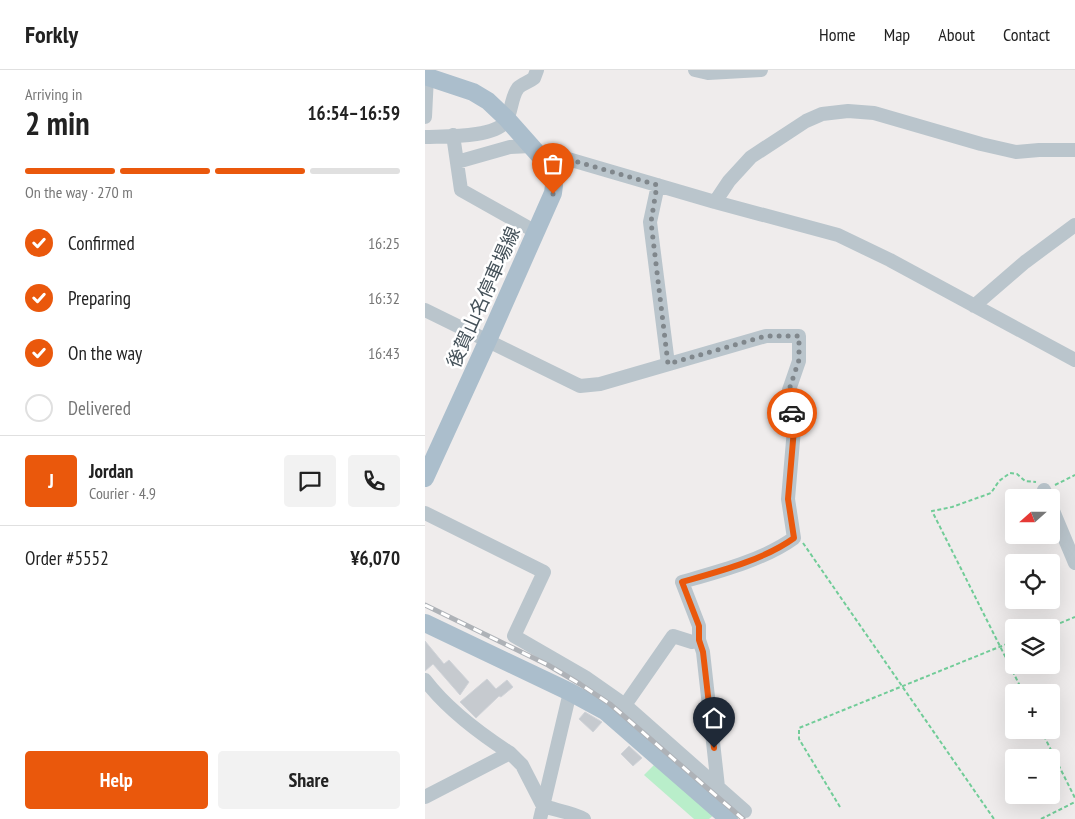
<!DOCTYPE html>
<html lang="en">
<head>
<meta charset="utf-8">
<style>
  body { margin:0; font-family:"PT Sans Narrow","Noto Sans JP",sans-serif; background:#f2f2f2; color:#222; height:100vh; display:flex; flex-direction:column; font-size:19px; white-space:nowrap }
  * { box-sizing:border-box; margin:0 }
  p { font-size:16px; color:#767676 }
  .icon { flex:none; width:28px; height:28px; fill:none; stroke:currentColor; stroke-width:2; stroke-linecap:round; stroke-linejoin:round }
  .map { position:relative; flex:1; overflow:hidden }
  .panel { display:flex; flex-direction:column; background:#fff; width:425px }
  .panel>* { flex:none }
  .needle { width:32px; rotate:249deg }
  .fabs { position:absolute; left:580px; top:419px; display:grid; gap:10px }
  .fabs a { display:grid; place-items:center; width:55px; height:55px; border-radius:5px; background:#fff; box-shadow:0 5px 20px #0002; font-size:25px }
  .pin { position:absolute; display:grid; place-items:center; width:42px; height:42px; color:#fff; margin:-51px -21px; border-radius:50% 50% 50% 0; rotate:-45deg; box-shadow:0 0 5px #0007 }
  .pin .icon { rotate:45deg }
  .courier { position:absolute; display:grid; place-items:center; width:50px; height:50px; margin:-25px; border:4px solid #ea580c; border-radius:50%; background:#fff; color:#222; box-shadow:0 1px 6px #0007 }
  .headline em { font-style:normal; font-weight:700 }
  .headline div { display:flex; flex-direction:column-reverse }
  .headline { display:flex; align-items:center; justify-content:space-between; height:85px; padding:0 25px }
  h1 { font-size:32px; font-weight:700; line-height:38px }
  .bar { display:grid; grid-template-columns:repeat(4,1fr); gap:8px 5px; align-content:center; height:60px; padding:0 25px }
  .bar i { height:6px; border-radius:4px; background:#e0e0e0 }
  .bar .active { background:#ea580c }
  .bar p { grid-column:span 4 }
  .line { display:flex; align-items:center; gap:12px; padding:0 25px; border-top:1px solid #e0e0e0 }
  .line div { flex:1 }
  .round { display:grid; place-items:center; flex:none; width:52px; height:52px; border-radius:5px; background:#f2f2f2 }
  ol { padding:0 25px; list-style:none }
  li { display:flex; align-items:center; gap:15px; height:55px }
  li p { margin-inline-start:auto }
  li .icon { padding:5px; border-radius:50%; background:#ea580c; color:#fff; stroke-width:4 }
  li:last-child { color:#767676 }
  li i { width:28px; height:28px; border:2px solid #e0e0e0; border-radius:50% }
  .cta { display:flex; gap:10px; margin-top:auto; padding:10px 25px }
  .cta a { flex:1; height:58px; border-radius:5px; background:#ea580c; color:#fff; font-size:20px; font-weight:700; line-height:58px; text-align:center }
  .cta a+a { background:#f2f2f2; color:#222 }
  header { display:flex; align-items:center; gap:30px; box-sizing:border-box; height:70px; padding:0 25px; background:#fff; border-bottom:1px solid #e0e0e0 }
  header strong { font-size:24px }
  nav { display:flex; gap:28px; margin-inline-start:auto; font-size:18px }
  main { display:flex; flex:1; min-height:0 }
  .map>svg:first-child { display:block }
</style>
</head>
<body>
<header>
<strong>Forkly</strong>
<nav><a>Home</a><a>Map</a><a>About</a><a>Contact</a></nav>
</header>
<main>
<section class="panel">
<div class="headline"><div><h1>2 min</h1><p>Arriving in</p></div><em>16:54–16:59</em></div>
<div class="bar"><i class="active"></i><i class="active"></i><i class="active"></i><i></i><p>On the way · 270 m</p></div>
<ol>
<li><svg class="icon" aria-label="check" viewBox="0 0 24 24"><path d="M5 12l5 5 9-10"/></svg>Confirmed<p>16:25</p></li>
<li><svg class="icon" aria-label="check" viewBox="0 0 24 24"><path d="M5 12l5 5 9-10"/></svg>Preparing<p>16:32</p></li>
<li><svg class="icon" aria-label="check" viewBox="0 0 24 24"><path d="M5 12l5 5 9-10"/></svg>On the way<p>16:43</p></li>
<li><i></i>Delivered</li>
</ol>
<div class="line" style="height:90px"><b class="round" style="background:#ea580c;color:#fff">J</b><div><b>Jordan</b><p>Courier · 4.9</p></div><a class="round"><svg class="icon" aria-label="chat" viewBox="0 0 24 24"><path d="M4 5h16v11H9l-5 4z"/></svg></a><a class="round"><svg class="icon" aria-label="phone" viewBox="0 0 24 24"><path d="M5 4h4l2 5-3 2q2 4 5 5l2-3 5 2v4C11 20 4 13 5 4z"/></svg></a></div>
<div class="line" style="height:65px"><div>Order #5552</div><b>¥6,070</b></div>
<div class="cta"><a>Help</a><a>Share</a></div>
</section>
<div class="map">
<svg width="650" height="749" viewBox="0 0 650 749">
  <rect width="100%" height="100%" fill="#efecec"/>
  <!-- green -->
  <path fill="#b9eeca" d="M232,692L291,743L284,749H269L219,705Z"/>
  <!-- building -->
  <path fill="#c6cacf" stroke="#d0d3d8" d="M0,571L19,594L24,590L44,612L35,625L8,594L0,601Z
    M62,609L71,619L82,610L88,617L76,627L74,626L51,648L35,632Z
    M160,642L177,652L168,662L154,649Z
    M204,676L217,688L208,696L196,684Z"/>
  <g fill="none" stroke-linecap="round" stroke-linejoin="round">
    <!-- path -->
    <path stroke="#71cc98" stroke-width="2" stroke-dasharray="4 2.5" stroke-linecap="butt" d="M630,415L650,405
      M378,473L569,749
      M623,558L650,547
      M598,622L507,441L527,437L566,423L574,411L585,403L592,404L600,411L611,412
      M616,660L650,728
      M415,737L374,669V658L589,571
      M616,749L650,732"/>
    <!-- minor -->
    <path stroke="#bac5cc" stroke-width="14" d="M270,0L283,3L336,0
      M0,47L2,6
      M28,65L36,120L111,162
      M0,67C20,66 70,68 81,51C87,41 86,27 93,18C97,14 104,12 109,8L112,0
      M32,92L85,77L106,76
      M122,94L143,89L290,132L413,165L465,190L650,290
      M233,115L225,152L243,294
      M290,132L304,111L326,87L381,51L397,44L423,41L449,43L556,74L591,82L614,80H650
      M549,236L600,192L650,155
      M0,240L155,316L175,314L341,266H374V291L364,320L369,359L363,429L369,468C339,490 292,502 257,512L274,556V570L267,572L248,566L200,635
      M619,420L623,428
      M626,436L650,493
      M0,443L119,502L89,566L160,607L200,635L320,741
      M274,570L278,582L293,717
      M0,610C22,639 54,663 85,683
      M0,727L85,683L97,695L118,736C130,740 150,743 159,749
      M115,749L145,622"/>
    <!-- major -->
    <path stroke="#abbecc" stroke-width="18" d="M0,6L48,22L63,31L82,49L122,94L128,107L129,115L128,123L63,270L0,408
      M0,553L145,622L180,641L304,749"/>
    <!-- rail casing -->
    <g stroke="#aeb2b7" stroke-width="5">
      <path id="rail" d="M0,535L123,595L155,614L185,634L318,749"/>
    </g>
    <!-- rail -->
    <use href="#rail" stroke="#fff" stroke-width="3" stroke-dasharray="9" stroke-linecap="butt"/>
  </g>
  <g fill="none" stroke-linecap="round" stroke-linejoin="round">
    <!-- done -->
    <path stroke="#80878c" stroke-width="5" stroke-dasharray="0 9" d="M128,124C130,112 127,105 122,94L143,89L232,115L226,152L243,294L341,266H374V290L364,320L367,343"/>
    <!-- route -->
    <path stroke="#ea580c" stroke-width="6" d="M289,678L278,582L274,570V556L257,512C292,502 339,490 369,468L363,429L369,359L367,343"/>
  </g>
  <g text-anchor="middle" stroke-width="5" stroke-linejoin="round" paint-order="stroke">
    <!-- street labels -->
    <g font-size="19" fill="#445159" stroke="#fff">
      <text transform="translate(58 227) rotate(-66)" y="7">後賀山名停車場線</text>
    </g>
  </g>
</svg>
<div class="fabs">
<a><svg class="needle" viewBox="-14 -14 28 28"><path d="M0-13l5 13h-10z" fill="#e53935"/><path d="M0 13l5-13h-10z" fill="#767676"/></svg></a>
<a><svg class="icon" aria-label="locate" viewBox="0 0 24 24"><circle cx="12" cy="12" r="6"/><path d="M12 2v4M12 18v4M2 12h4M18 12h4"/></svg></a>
<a><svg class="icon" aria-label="layers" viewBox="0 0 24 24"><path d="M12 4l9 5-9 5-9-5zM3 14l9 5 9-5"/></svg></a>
<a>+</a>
<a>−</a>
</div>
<div class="pin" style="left:128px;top:124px;background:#ea580c"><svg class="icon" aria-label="bag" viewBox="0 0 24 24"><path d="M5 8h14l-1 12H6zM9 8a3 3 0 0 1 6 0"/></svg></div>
<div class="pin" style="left:289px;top:678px;background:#1f2937"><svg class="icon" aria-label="home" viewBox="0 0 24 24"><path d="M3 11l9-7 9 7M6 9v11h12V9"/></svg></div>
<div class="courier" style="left:367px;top:343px"><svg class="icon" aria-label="car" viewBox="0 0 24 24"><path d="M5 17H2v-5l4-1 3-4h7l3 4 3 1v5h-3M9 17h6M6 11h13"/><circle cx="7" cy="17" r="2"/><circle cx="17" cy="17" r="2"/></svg></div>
</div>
</main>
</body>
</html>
